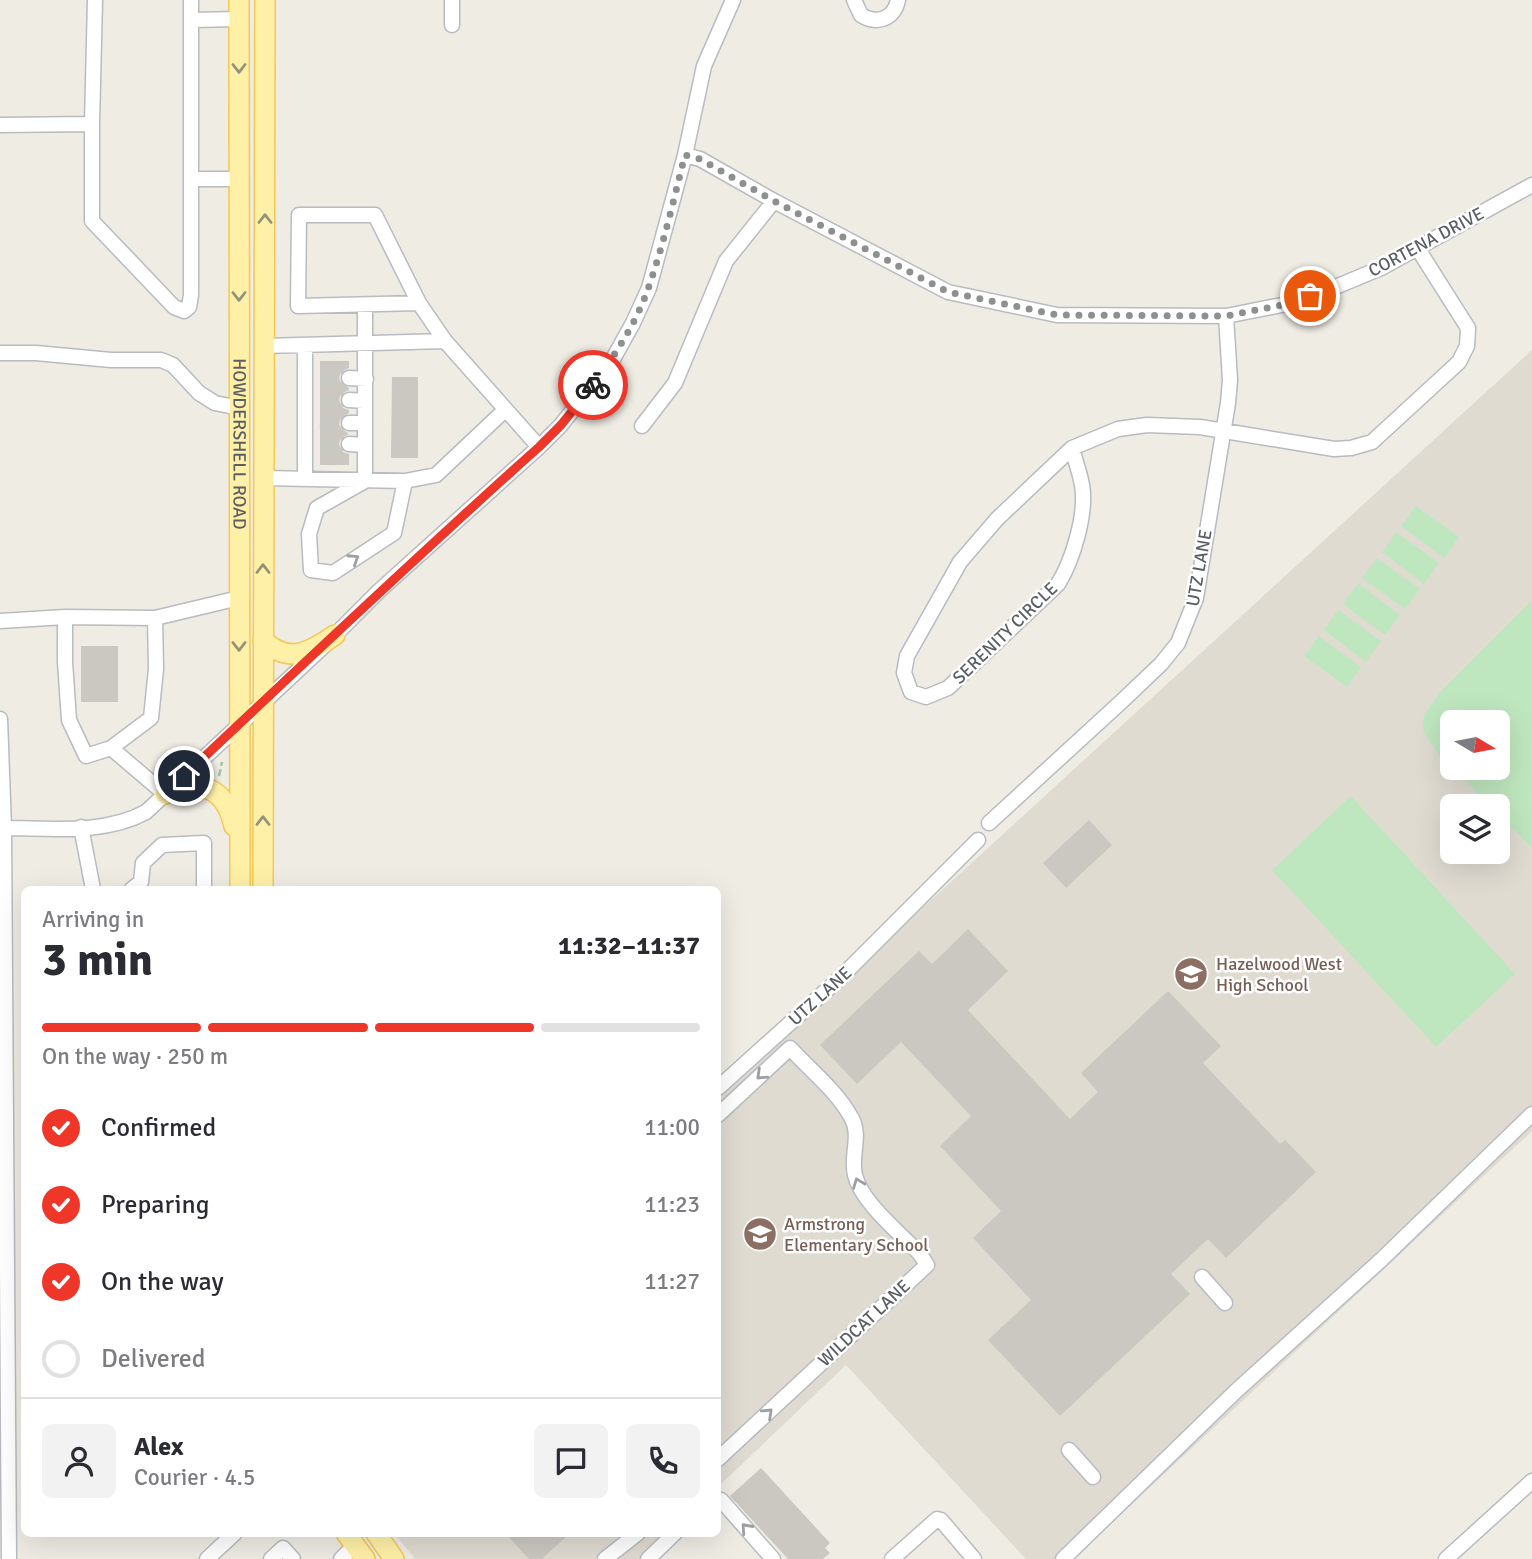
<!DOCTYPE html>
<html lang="en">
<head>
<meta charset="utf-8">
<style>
  body { margin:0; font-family:Signika,sans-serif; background:#f2f2f3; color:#2b2b33; height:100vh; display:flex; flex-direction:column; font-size:26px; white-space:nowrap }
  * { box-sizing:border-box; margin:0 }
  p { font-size:23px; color:#7c7c81 }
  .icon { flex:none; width:38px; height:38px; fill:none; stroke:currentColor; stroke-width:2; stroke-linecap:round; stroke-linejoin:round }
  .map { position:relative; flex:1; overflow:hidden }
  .details { position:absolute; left:21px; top:886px; width:700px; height:651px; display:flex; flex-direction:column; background:#fff; border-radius:10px; box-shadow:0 7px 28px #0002 }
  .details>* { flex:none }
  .needle { width:46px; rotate:100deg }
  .fabs { position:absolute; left:1440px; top:710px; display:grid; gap:14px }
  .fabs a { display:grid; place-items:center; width:70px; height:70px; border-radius:10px; background:#fff; box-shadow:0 7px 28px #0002; font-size:35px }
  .pin { position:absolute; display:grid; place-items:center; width:60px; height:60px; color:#fff; margin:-30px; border:4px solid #fff; border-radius:50%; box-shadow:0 2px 7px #0007 }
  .courier { position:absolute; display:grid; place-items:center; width:70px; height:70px; margin:-35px; border:5px solid #ee3629; border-radius:50%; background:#fff; color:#222; box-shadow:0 2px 9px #0007 }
  .head em { font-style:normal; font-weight:700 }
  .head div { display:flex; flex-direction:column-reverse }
  .head { display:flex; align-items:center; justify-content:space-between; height:119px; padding:0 21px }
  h1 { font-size:46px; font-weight:700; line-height:52px }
  .bar { display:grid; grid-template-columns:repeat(4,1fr); gap:10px 7px; align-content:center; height:84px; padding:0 21px }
  .bar i { height:9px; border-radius:5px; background:#e1e1e2 }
  .bar .current { background:#ee3629 }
  .bar p { grid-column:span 4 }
  .line { display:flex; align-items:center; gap:18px; padding:0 21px; border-top:2px solid #e1e1e2 }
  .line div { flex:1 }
  .round { display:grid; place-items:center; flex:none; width:74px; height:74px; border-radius:10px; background:#f2f2f3 }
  ol { padding:0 21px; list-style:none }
  li { display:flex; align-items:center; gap:21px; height:77px }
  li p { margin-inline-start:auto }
  li .icon { padding:7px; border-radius:50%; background:#ee3629; color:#fff; stroke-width:4 }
  li:last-child { color:#7c7c81 }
  li i { width:38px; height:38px; border:4px solid #e1e1e2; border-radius:50% }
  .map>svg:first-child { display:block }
</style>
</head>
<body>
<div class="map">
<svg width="1532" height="1559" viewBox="0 0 1532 1559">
  <rect width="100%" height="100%" fill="#eeece3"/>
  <!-- education -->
  <path fill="#dfdbd1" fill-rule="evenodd" d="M1532,350V1131L1073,1559H1026L846,1365L718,1487V1095ZM1452,723H1498V768H1452ZM1452,807H1498V852H1452Z
    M394,1533H669L642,1559H415Z"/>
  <!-- pitch -->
  <path fill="#bfe7bf" d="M1416,506L1459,537L1444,558L1401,526Z
    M1396,532L1439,563L1424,584L1382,552Z
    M1377,558L1420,589L1405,609L1362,578Z
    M1358,583L1400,615L1385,635L1343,604Z
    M1532,600V848L1498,814V807H1491L1453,768H1498V723H1452V768L1440,756L1423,731L1424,715L1441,691Z
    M1338,610L1381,641L1366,662L1324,630Z
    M1319,636L1361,667L1347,687L1304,656Z
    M1351,796L1515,974L1436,1047L1272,870Z"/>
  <!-- building -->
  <path fill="#cbc8c2" d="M320,361H349V368L341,372L339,378L341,383L349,388V390L341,394L339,400L343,408L349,410V413L341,418L339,424L341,428L349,434L341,438L339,444L343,452L349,454V465H320Z
    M392,377H418V458H391Z
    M81,646H118V702H81Z
    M1089,820L1112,845L1066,888L1043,863Z
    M968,929L1008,971L968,1010L1070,1119L1098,1092L1081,1073L1168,991L1221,1046L1203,1063L1280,1144L1285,1140L1316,1172L1226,1258L1208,1239L1171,1274L1190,1294L1060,1416L988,1340L1031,1300L973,1238L1001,1211L940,1146L971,1116L901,1042L857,1084L820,1045L919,951L932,964Z
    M761,1468L830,1543L825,1548L830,1553L823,1559H788L730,1496Z
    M505,1533H570L542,1559H529Z"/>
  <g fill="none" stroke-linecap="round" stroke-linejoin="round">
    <!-- minor-tunnel -->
    <path stroke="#c9c9c3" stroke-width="14" stroke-dasharray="14 7" stroke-linecap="butt" d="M320,378H349
      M320,400H349
      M320,422L349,423
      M320,444H349"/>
    <!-- minor casing -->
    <g stroke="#b8bbc0" stroke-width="17">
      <path id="minor" d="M854,0L861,15C877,25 894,19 898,0
        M191,20L239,19
        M452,25V0
        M92,124L95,0
        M0,125L92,124V221L174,307L184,311L189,307L191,295V0
        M685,155L700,159L774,201L948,292L1057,315L1226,316L1287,304L1333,288L1381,268L1532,185
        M191,179H239
        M419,303L375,215H299L298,306L419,303L445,341
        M365,305V481L317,508L309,534L311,570L333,573L394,533L405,481
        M305,345V479
        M264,346L445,341L539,447
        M0,353H36L111,360H161L173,365L199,393L215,403L239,408
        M349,378L366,379
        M349,400L365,401
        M349,423H365
        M642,426L675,383L726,261L774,201
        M349,444L365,445
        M1072,448C1075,460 1080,473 1082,485C1087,513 1073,560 1058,584L948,688L926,697L911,692L904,673L907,656L960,562L997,519L1072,448L1118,429L1147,425L1200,427L1334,449L1351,448L1372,442L1459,362L1467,346L1468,328L1418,249
        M264,478L405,481L436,475L505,410
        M155,618L65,617V662L69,720L86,756L111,748L151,718L156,669L155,618L239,598
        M0,621L65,617
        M0,719L4,828L9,1559
        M111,748L165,794
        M989,823L1121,702L1161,664L1178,643L1196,598L1228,403L1230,380L1226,316
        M81,827L93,889
        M4,828C50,828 104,835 146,812L325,645L379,591L539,447L561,425L613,359L633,323L649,288L685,155L704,66L733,0
        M132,889L141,882L143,863L162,845L204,843V889
        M718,1088L840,978L978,840
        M718,1115L790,1048C810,1070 837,1091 851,1117C862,1135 850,1156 855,1175C861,1202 900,1233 920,1254L927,1265L718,1459
        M1202,1277L1225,1303
        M1069,1450L1093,1477
        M718,1501L721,1500L773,1559
        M207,1559L235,1533
        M271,1559L283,1548L293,1559
        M341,1559L355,1545
        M605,1559L638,1533
        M648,1559L675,1533
        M892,1559L937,1519L941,1520L974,1559
        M1063,1559L1236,1391L1381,1260L1532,1114
        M1446,1559L1532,1481"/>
    </g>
    <!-- major casing -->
    <g stroke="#f5c755" stroke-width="22">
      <g id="major">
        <path id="s1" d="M239,0L240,889"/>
        <path d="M263,640C289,665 309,652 335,635"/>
        <path d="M165,794C200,779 225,786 234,826"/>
        <path d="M263,889L265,0"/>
        <path d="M346,1533L365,1559"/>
        <path d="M376,1533L394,1559"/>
      </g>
    </g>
    <!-- path -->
    <path stroke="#97c8a4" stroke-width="2.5" stroke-dasharray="7 3.5" stroke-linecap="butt" d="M219,776L222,762"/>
    <!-- minor -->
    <use href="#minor" stroke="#fff" stroke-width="14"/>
    <!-- major -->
    <use href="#major" stroke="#fff0a7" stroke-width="19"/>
  </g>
  <!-- one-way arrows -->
  <defs><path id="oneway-chevron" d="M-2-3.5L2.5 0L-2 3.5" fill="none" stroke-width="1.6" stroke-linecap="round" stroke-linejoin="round" transform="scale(1.75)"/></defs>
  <g stroke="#94927b">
    <use href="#oneway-chevron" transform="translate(239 68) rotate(90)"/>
    <use href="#oneway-chevron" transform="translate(265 219) rotate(-90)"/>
    <use href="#oneway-chevron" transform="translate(239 296) rotate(90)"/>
    <use href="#oneway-chevron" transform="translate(263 569) rotate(-90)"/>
    <use href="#oneway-chevron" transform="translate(239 646) rotate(90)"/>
    <use href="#oneway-chevron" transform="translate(263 821) rotate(-90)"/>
  </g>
  <g stroke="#9d9fa2">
    <use href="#oneway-chevron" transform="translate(354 559) rotate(-33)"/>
    <use href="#oneway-chevron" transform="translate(761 1075) rotate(137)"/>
    <use href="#oneway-chevron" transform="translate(858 1183) rotate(-111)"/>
    <use href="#oneway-chevron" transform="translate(768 1413) rotate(-43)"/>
    <use href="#oneway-chevron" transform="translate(746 1528) rotate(-132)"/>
  </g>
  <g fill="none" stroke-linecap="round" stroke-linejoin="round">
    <!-- done -->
    <path stroke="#8e9090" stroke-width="7" stroke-dasharray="0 12.6" d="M593,385C615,355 637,322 649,286C664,243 674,198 685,155L700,159L774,201L948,292L1057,315L1226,316L1287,304L1310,296"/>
    <!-- route -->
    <path stroke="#ee3629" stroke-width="9" d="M184,776C302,665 419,554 539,447L561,425L593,385"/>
  </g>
  <!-- icons -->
  <defs>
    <g id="school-disc" transform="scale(1.75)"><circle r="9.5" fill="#8d6e63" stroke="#fff"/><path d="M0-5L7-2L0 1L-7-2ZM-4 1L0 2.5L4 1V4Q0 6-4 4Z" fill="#fff"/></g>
  </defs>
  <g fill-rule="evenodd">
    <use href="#school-disc" x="1191" y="974"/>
    <use href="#school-disc" x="760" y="1234"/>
  </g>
  <g text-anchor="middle" stroke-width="5" stroke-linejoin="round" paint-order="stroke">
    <!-- street labels -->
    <g font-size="18" fill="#5b5f64" stroke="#fff">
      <text transform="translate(1426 242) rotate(-28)" y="6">CORTENA DRIVE</text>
      <text dy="6" stroke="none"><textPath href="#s1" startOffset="444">HOWDERSHELL ROAD</textPath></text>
      <text transform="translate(1199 568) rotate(-80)" y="6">UTZ LANE</text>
      <text transform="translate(1005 633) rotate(-44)" y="6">SERENITY CIRCLE</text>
      <text transform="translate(820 996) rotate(-42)" y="6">UTZ LANE</text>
      <text transform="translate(864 1323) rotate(-43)" y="6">WILDCAT LANE</text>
    </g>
    <!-- education labels -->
    <g font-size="18" fill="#785e54" stroke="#fff" text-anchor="start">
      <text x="1216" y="970">Hazelwood West<tspan x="1216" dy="21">High School</tspan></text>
      <text x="784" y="1230">Armstrong<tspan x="784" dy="21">Elementary School</tspan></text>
    </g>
  </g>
</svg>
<div class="fabs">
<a><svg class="needle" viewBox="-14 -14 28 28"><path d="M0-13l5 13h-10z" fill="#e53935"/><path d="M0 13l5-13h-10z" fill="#7c7c81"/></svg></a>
<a><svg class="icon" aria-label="layers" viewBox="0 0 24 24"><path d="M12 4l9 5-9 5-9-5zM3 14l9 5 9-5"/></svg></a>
</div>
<div class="pin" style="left:1310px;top:296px;background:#ea580c"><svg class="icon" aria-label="bag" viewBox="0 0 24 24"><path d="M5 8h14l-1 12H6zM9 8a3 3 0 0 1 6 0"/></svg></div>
<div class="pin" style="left:184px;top:776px;background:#1f2937"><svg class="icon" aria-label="home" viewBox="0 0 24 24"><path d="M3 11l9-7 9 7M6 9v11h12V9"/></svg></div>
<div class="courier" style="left:593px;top:385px"><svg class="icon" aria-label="bike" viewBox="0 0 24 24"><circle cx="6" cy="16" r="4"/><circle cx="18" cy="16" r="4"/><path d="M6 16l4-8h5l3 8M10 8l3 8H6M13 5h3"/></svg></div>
<section class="details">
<div class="head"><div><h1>3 min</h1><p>Arriving in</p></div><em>11:32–11:37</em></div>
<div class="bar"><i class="current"></i><i class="current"></i><i class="current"></i><i></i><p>On the way · 250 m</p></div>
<ol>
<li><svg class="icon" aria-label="check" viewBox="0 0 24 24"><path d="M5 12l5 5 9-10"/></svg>Confirmed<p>11:00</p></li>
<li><svg class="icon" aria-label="check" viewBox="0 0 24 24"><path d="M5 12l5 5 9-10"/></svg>Preparing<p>11:23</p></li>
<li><svg class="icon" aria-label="check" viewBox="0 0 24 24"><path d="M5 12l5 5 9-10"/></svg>On the way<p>11:27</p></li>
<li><i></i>Delivered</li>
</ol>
<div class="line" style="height:126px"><a class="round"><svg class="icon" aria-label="person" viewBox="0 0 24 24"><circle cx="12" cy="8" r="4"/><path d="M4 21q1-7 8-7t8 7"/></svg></a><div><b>Alex</b><p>Courier · 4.5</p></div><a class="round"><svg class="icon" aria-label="chat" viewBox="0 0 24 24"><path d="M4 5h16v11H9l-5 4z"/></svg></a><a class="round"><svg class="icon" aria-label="phone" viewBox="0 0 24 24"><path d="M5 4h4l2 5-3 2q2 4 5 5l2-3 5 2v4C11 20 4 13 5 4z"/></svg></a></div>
</section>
</div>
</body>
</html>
